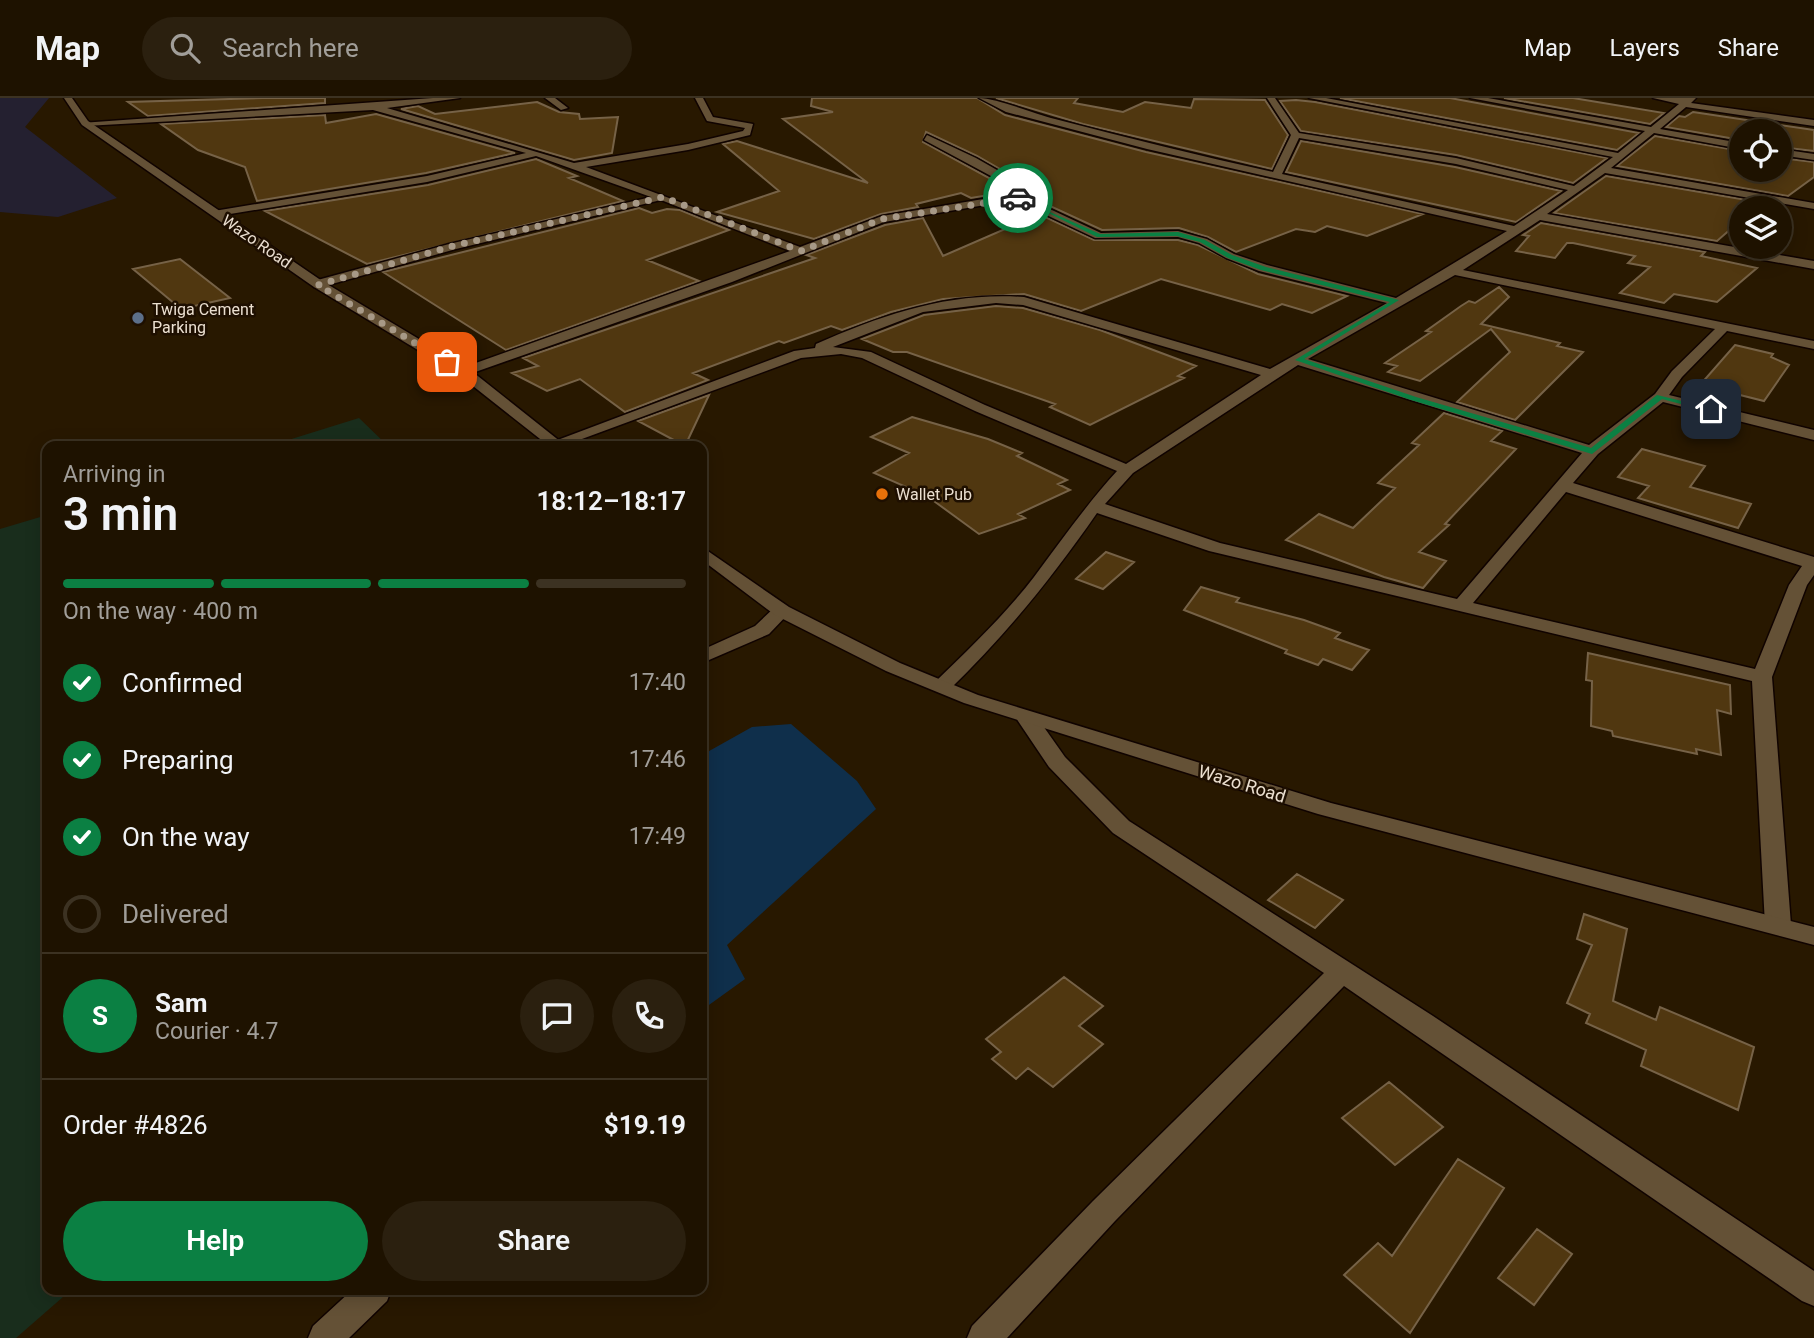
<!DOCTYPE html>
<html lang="en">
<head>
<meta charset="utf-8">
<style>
  body { margin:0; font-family:Roboto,sans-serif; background:#2b200f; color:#f1f3f6; height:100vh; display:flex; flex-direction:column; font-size:26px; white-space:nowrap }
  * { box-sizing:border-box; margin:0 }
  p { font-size:23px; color:#a19e99 }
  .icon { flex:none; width:38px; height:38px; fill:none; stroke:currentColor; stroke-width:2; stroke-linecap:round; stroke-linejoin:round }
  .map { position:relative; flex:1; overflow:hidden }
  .sheet { position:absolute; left:42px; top:343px; width:665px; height:854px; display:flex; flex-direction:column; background:#1e1200; border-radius:14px; box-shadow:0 4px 18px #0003,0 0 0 2px #3c3222 }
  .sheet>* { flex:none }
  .controls { position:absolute; left:1729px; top:21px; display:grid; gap:14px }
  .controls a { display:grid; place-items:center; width:63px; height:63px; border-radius:50%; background:#1e1200; box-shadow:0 4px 18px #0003,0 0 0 2px #3c3222; font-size:35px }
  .pin { position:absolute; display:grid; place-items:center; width:60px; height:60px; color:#fff; margin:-30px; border-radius:14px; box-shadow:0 4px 10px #0006 }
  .courier { position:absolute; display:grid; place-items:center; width:70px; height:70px; margin:-35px; border:5px solid #0b8043; border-radius:50%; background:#fff; color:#222; box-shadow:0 2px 9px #0007 }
  .overview em { font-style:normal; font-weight:600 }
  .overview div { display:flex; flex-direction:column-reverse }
  .overview { display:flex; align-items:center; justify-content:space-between; height:119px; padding:0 21px }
  h1 { font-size:46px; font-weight:600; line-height:52px }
  .bar { display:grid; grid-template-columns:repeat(4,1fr); gap:10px 7px; align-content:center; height:84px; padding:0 21px }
  .bar i { height:9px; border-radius:5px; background:#3c3222 }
  .bar .active { background:#0b8043 }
  .bar p { grid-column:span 4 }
  .line { display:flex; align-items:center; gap:18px; padding:0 21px; border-top:2px solid #3c3222 }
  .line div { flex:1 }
  .round { display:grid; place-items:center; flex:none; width:74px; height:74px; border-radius:37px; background:#2b200f }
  ol { padding:0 21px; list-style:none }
  li { display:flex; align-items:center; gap:21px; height:77px }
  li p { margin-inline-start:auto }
  li .icon { padding:7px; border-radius:50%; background:#0b8043; color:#fff; stroke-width:4 }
  li:last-child { color:#a19e99 }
  li i { width:38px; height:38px; border:4px solid #3c3222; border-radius:50% }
  .cta { display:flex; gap:14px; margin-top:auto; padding:14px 21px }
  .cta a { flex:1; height:80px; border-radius:42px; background:#0b8043; color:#fff; font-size:28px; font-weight:600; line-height:80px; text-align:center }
  .cta a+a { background:#2b200f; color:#f1f3f6 }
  header { display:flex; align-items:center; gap:42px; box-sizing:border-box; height:98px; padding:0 35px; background:#1e1200; border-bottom:2px solid #3c3222 }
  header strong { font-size:33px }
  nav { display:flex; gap:38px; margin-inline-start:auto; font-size:24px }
  .search { width:490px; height:63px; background:#2b200f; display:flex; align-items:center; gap:18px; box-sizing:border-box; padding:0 24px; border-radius:38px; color:#a19e99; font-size:26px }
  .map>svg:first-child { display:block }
</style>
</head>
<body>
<header>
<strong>Map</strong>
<div class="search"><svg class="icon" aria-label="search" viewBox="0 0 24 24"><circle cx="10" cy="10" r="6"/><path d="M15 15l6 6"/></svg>Search here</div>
<nav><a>Map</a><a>Layers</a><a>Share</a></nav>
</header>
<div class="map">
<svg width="1814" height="1240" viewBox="0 0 1814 1240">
  <rect width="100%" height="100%" fill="#281800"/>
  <!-- industrial -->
  <path fill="#242030" d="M0,0H49L25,29L117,100L58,119L0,114Z"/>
  <!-- green -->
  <path fill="#192d1c" d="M359,320L388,348H269Z
    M47,417V1192H71L16,1240H0V431Z"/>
  <!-- water -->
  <path fill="#0f2f4b" d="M791,626L857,683L876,711L727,847L745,881L702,912V657L752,629Z"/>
  <!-- building -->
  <path fill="#503710" stroke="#766247" stroke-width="2" d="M263,0H325V5L148,18L128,4Z
    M812,0H977L1005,17L1146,54L1423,116L1367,138L1327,128L1315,134L1296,131L1236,154L1208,139L1179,130L1102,132L1026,97L1028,87L977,58L926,34L923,44L1013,93L971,100L961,95L916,106L918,109L881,116L814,141L717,114L779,93L723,46L737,43L868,85L783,21L833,14L811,8Z
    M996,0H1078L1074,5L1123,14L1145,4L1191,10L1194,1L1265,2L1288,37L1272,71L1083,26Z
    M1340,0H1450L1639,35L1617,52Z
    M1504,0H1573L1664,15L1650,26Z
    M1296,2L1315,4L1607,60L1573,85L1456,57L1301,33L1280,3Z
    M537,4L559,14L579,16L580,21L618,19L612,55L574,62L401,11L418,8L435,16Z
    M1693,14L1814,32V53L1780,49V33H1741V42L1666,29L1679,18L1685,19Z
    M376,16L515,55L426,75L257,103L245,69L198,52L161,26L325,17L326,25Z
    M1655,38L1741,53V72H1780V60L1814,64V79L1788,98L1617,68Z
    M1301,43L1455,69L1561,93L1516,124L1286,74Z
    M536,61L577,78L569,80L623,103L367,166L265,113L428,87Z
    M1606,78L1776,107L1771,110H1741V122L1717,143L1554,115Z
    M1015,105L1094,142H1178L1198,147L1258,176L1347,198L1312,215L1282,206L1270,212L1161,181L1081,213L1024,196L943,201L891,214L842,232L831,228L784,245L779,243L693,275L708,282L625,314L580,281L547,293L512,275L538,268L523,260L815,160L806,157L885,127L923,120L943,158L1021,124L989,109Z
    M639,110L652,115L667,111L680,112L729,132L647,162L699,183L506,252L383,174Z
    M1541,125L1705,154L1701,158L1757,170L1717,204L1674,196L1664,205L1620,195L1650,169L1628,165L1635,158L1573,145H1567L1555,160L1516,153L1529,138L1523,137Z
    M180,161L230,200L181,211L133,171Z
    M1499,189L1509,199L1481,226L1560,245L1557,248L1583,254L1515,322L1457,304L1510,254L1491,231L1420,283L1388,274L1397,268L1385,265L1431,234L1426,233L1461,208L1469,203L1475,205Z
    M996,208L1023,210L1100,232L1196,268L1178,278L1184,280L1090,327L1050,309L1055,306L907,254H893L862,241L924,217Z
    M1735,247L1773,256L1771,259L1789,267L1764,303L1700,287Z
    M709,297L685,348L638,323Z
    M1444,315L1502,333L1491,343L1516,351L1445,426L1449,427L1419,454L1446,463L1423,490L1384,479L1286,442L1319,416L1353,430L1395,390L1378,385L1419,347L1412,345Z
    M912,319L988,341L1022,355L1017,358L1067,382L1058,386L1070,392L1018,416L1025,420L979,436L927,398L874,375L909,355L871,339Z
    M1642,351L1705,368L1690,389L1751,406L1738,430L1638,400L1649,388L1618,379Z
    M1106,454L1134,464L1103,491L1076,481Z
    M1201,489L1239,500L1236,504L1304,522L1340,535L1335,540L1369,552L1352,572L1323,561L1318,567L1285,555L1287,552L1184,512Z
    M1588,555L1730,587L1731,616L1717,612L1721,657L1696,651L1697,656L1613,638L1612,633L1591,628L1592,583L1586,582Z
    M1297,776L1343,802L1315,830L1268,802Z
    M1584,816L1627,831L1613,903L1656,922L1660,909L1754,949L1738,1012L1641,968L1646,952L1586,925L1590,916L1567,905L1592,847L1577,841Z
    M1064,879L1103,908L1079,928L1103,946L1053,989L1028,970L1016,981L992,961L1001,954L986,941Z
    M1389,984L1443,1029L1395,1067L1342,1020Z
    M1458,1061L1504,1090L1410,1235L1344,1177L1378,1145L1392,1158Z
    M1537,1131L1572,1156L1534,1207L1498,1180Z"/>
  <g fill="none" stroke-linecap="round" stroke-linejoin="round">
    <!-- street casing -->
    <g stroke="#100300" stroke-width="3">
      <path id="street" d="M433,0H460L387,10L574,65L688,46L743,33L745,30L707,23L695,0H703L713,19L753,26L750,37L688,52L586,69L800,149L882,118L1013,96L1017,92L924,42L927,37L976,60L1027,89L1022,98L1101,135L1178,133L1207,141L1234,156L1267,167L1396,200L1507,133L1147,51L1006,14L979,0C996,0 1035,16 1055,21C1128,40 1200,58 1273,74L1291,37L1267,0H1275L1299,35L1456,60L1574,88L1613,59L1309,0H1326L1618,55L1645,33L1470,0H1488L1651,29L1679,6L1653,0H1696L1691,5L1814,22V28L1686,9L1660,31L1741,45V51L1654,35L1611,70L1814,105V111L1605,75L1547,116L1814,163V171L1540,122L1463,172L1814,243V251L1727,233L1682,279L1669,297L1814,332V342L1663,304L1598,356L1573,385L1814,459V477L1807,487L1772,579L1791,827L1787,834L1778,836L1769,834L1765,827L1752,583L1209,453L1097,415C1052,480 1005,538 948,593L941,595L931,589L934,585C969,551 1004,518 1034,479C1061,443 1086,407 1117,373L975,313L862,260L841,256L801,260L563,348L547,346L794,253L815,250L816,246C885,216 948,194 1024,199L1270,271L1387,205L1259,173L1226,160L1199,145L1178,139L1095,140L1015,102L884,124L732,184L464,278L459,277V271L790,153L661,102L456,151L318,190L314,189V183L449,146L651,99L536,58L427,84L218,118L214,117V113L427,78L526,55L373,12L85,28L81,25ZM1299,40L1456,66L1568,92L1514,128L1282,76ZM1455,177L1715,231L1672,273L1655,296L1589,347L1308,261ZM996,205L1023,207L1261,277L1126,366L985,307L871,254L833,249L923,214ZM1298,267L1582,355L1457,501L1220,445L1105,406L1133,375ZM1566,394L1802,468L1789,487L1755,571L1473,505Z
        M545,0H555L568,10L561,12Z
        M1780,51L1814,56V62L1780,57Z
        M782,507L791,513L769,536L702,565V552L755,528L775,509Z
        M1027,614L1034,615L1065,659L1129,723L1433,918L1814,1173V1208L1802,1203L1344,888L1115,1123L1007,1240H967L972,1228L1093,1103L1324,875L1113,735L1049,669L1016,620Z
        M352,1192H391L387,1203L349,1240H308L313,1228Z"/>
    </g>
    <!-- secondary casing -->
    <g stroke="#100300" stroke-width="3">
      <path id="secondary" d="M64,0H72L88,23L322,183L469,271L566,348H549L459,277L314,189L82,27Z
        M702,449L789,509L900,565L978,597L1331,705L1814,829V847L1318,716L964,605L886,573L775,517L702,462Z"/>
    </g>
    <!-- street -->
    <use href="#street" fill="#645136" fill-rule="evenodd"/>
    <!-- secondary -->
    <use href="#secondary" fill="#645136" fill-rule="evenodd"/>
  </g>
  <!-- route -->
  <path fill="#0b8043" d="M1016,99L1100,136L1178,134L1205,142L1232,157L1266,169L1399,202L1304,261L1416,299L1591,350L1657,297L1715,311L1711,314L1662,301L1592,356L1411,302L1295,262L1390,204L1261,172L1228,160L1200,144L1177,138L1097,139Z"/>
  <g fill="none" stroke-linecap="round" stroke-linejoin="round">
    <!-- done -->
    <path stroke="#a79987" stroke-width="7" stroke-dasharray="0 12.6" d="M447,264L318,187L453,148L663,99L801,153L882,121L1018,100"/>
  </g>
  <!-- markers -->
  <circle fill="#5c6f8a" stroke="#1e0f00" stroke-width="2.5" cx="138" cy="220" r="7"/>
  <circle fill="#e8710a" stroke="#1e0f00" stroke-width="2.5" cx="882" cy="396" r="7"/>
  <g text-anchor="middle" stroke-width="5" stroke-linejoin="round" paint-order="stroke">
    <!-- far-street labels -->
    <g font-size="16" fill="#ebdfd0" stroke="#1e0f00">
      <text transform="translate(257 143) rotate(35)" y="6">Wazo Road</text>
    </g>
    <!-- far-poi labels -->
    <g font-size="16" fill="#ebdfd0" stroke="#1e0f00" text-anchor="start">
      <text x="152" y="217">Twiga Cement<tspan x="152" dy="18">Parking</tspan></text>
      <text x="896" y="402">Wallet Pub</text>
    </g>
    <!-- street labels -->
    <g font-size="18" fill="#ebdfd0" stroke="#1e0f00">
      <text transform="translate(1242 686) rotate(17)" y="6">Wazo Road</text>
    </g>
  </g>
</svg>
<div class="controls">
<a><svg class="icon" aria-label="locate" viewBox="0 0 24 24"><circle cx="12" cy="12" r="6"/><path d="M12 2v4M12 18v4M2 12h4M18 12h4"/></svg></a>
<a><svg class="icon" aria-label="layers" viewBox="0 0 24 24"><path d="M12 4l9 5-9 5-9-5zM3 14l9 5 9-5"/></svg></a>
</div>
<div class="pin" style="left:447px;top:264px;background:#ea580c"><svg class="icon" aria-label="bag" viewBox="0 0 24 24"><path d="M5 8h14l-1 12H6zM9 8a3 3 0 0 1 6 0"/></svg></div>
<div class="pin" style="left:1711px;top:311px;background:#1f2937"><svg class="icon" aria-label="home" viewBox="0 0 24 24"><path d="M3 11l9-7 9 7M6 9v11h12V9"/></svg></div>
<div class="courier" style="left:1018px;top:100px"><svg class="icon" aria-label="car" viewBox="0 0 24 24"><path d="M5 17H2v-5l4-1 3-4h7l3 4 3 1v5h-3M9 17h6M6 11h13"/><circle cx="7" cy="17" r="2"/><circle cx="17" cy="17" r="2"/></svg></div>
<section class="sheet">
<div class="overview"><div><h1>3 min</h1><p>Arriving in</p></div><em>18:12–18:17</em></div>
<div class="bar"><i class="active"></i><i class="active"></i><i class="active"></i><i></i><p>On the way · 400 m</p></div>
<ol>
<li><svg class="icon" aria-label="check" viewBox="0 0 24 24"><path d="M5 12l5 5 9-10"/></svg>Confirmed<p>17:40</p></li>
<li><svg class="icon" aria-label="check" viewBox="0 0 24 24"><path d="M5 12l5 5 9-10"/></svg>Preparing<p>17:46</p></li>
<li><svg class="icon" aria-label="check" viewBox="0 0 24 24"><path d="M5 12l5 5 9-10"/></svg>On the way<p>17:49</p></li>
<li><i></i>Delivered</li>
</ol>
<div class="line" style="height:126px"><b class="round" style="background:#0b8043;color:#fff">S</b><div><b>Sam</b><p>Courier · 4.7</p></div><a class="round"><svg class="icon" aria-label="chat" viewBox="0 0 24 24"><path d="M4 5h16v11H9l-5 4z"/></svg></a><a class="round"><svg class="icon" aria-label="phone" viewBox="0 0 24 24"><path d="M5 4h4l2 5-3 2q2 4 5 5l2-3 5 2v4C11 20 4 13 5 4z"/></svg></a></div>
<div class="line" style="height:91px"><div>Order #4826</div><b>$19.19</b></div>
<div class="cta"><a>Help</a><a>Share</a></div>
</section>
</div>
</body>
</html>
